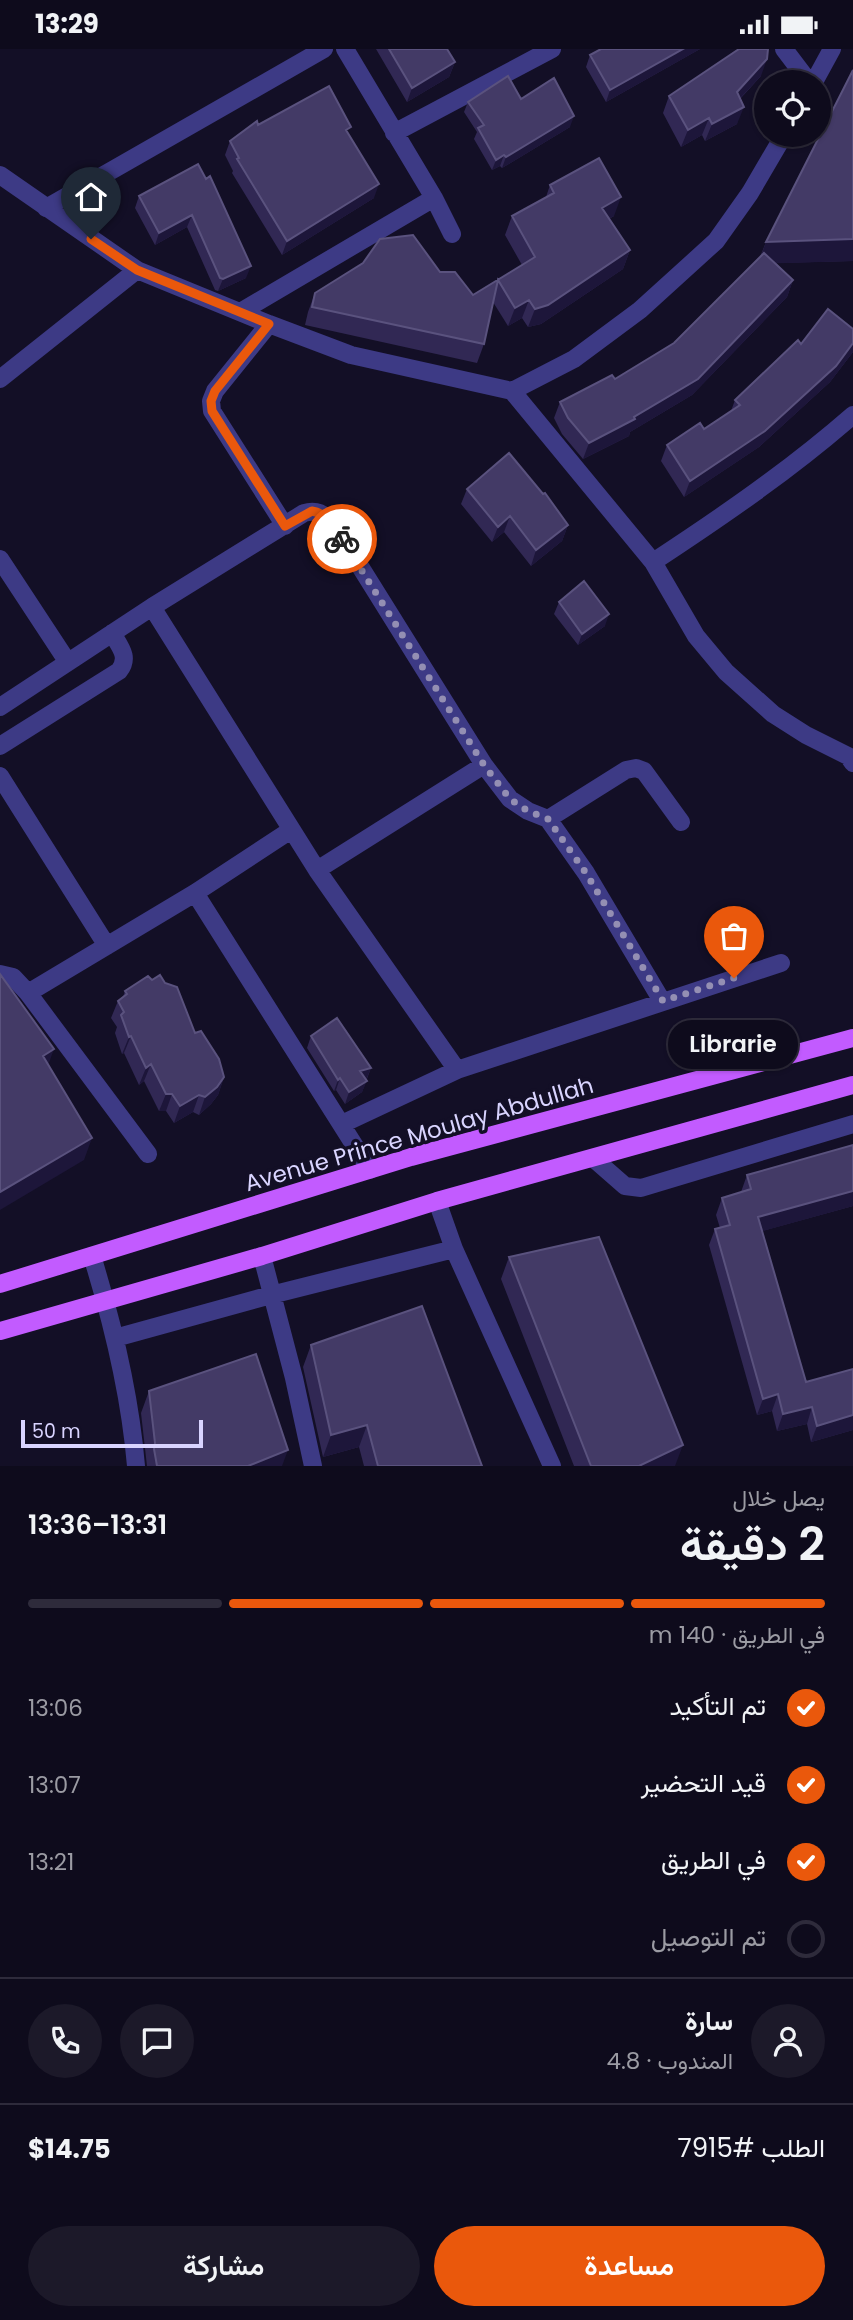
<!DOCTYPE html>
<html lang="ar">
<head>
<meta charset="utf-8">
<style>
  body { margin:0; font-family:Poppins,Vazirmatn,sans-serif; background:#1c1929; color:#f1f3f6; direction:rtl; height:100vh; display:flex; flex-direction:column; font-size:26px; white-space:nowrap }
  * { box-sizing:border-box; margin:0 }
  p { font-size:23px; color:#9b9ba3 }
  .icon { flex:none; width:38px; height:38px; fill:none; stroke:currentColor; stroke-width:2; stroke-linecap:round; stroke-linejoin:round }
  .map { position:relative; height:1417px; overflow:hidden; direction:ltr }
  .sheet { display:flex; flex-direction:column; background:#0e0b1c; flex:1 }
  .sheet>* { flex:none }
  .buttons { position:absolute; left:754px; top:21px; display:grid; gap:14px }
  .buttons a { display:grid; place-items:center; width:77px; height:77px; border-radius:50%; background:#0e0b1c; box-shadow:0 2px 5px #0004,0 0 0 2px #2e2b3b; font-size:35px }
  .scale { position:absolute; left:21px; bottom:18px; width:182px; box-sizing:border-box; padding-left:7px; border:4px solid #d9d4ff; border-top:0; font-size:19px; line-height:24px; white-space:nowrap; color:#d9d4ff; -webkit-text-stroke:5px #130f26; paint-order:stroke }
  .pin { position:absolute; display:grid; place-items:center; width:60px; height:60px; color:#fff; margin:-72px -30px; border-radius:50% 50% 50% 0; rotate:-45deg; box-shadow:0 0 7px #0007 }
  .pin .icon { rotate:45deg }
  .courier { position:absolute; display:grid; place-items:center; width:70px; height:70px; margin:-35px; border:5px solid #ea580c; border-radius:50%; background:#fff; color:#222; box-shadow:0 2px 9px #0007 }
  .bubble { position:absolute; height:49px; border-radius:24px; background:#0e0b1c; box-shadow:0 2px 5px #0004,0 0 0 2px #2e2b3b; font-size:23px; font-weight:600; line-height:49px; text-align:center; direction:rtl }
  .overview em { font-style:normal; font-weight:600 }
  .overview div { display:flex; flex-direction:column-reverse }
  .overview { display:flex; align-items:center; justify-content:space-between; height:119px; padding:0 28px }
  h1 { font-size:46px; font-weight:600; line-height:52px }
  .bar { display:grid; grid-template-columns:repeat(4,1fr); gap:10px 7px; align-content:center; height:84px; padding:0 28px }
  .bar i { height:9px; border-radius:5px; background:#2e2b3b }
  .bar .on { background:#ea580c }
  .bar p { grid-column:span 4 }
  .line { display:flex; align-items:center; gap:18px; padding:0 28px; border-top:2px solid #2e2b3b }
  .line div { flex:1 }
  .round { display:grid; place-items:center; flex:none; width:74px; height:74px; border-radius:37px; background:#1c1929 }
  ol { padding:0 28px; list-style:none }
  li { display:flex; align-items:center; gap:21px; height:77px }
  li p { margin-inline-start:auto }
  li .icon { padding:7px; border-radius:50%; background:#ea580c; color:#fff; stroke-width:4 }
  li:last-child { color:#9b9ba3 }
  li i { width:38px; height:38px; border:4px solid #2e2b3b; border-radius:50% }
  .button { display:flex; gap:14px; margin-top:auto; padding:14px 28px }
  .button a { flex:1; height:80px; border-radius:42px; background:#ea580c; color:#fff; font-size:28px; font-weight:600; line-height:80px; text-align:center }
  .button a+a { background:#1c1929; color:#f1f3f6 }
  .status { display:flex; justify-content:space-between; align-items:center; height:49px; padding:0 35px; background:#0e0b1c; direction:ltr }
  .status svg { height:19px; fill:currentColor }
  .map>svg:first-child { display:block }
</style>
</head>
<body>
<div class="status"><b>13:29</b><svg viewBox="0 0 49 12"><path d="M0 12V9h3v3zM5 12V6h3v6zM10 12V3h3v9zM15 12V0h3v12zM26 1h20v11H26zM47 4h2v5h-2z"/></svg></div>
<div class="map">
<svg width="853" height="1417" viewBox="0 0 853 1417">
  <rect width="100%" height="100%" fill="#130f26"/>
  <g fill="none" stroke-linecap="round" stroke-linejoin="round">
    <!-- minor -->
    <path stroke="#3d3a85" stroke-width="18" d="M345,0L434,149L452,185
      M784,0L809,33
      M814,33L832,0
      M394,84L552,0
      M0,126L137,221L269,275L351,306L512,342L574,310L640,261L716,192L750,144L784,86
      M46,159L324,0
      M242,262L434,149
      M269,275L215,342L211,352L212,362L285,477
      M0,330L137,221
      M512,342L653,513L696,587L726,623L773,665L806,686L848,707L853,714
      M0,510L67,612
      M653,513C723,467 790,421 853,366
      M152,558L317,821L457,1021
      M0,658L152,558L304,464C317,460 323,465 333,474L484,716L510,750L528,762L548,770L586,824L662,952
      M0,697L119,622C130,608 120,598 112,584
      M0,727L107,897
      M548,770L626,721L636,719L644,722L681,773
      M317,821L484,716
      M195,844L370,1121
      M0,925L13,928L28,944L148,1105
      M28,944L195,844L291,781
      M342,1075L457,1021L781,914
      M593,1109L625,1137L641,1139L853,1075
      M437,1152L454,1200L552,1417
      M92,1207C113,1275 130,1346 136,1417
      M262,1207L294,1329L313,1417
      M115,1289L271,1246L454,1200"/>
    <!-- major -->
    <path stroke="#c25bff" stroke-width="18" d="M0,1235L411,1108L853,989
      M0,1282L262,1207L437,1152L853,1036"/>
  </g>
  <!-- wall -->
  <path fill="#312854" d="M376,0H447L455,13L449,28L407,53Z
    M601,0H700L606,53L586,18L590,6Z
    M761,27L740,50L737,75L705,92L702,86L681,98L663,64L669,47Z
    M521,50L570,78L502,119L500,117L492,121L474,90L477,83L464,63L468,53Z
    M258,76L348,85L374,149L282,206L232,124L233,122L225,106L230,92Z
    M198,115L246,229L218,242L215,241L187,178L155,196L135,159L139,147Z
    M550,136L614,167L609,170L630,201L623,220L541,275L528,278L522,269L508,277L493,253L484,295L477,314L305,276L308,263L315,244L440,223L473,246L522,216L505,186L512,167L546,148Z
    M766,193L853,212L776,214L793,231L787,248L692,346L630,383L629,387L583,410L562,385L554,369L560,353L615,330L674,294L760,208Z
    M853,280V303L830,333L759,398L684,448L661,412L667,396L704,380L731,362L735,351L801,295Z
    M467,440L568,476L562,492L531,517L504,483L492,493L461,455Z
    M559,553L605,577L578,596L554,565Z
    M125,942L195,984L224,1028L218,1046L211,1055L199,1066L193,1063L174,1074L166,1062H159L144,1032L139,1036L124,1004L122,1005L115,984L117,978L111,969L118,952L123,948Z
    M311,987L371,1019L362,1043L345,1055L336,1041L334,1042L307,999Z
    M747,1126L853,1157L762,1182L806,1333L853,1320V1381L811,1393L807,1375L777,1382L772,1362L757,1366L709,1196L715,1180L720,1179L716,1166L722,1149L741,1143Z
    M509,1208L675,1417H574L501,1230Z
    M311,1296L482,1417H364L359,1398L323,1408L303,1318Z
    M149,1342L282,1417H147L141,1364Z"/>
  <!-- shaded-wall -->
  <path fill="#1d163a" d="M683,0H700L606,53L610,41Z
    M767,10L761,27L730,60L737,43Z
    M455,13L449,28L407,53L412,39Z
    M744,58L737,75L705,92L712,75Z
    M574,67L570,78L502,119L506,108Z
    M709,69L702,86L681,98L688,81Z
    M504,106L500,117L492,121L496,111Z
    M379,135L374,149L282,206L287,192Z
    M621,148L614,167L595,177L602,159Z
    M192,166L187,178L155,196L159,184Z
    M853,190V212L758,215L766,193Z
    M630,201L623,220L541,275L528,278L535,260Z
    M251,217L246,229L218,242L223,230Z
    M793,231L787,248L692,346L630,383L629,387L583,410L589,394L634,368Z
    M529,251L522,269L508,277L515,259Z
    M853,294V303L830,333L759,398L684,448L690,432Z
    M510,467L504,483L492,493L498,478Z
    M568,476L562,492L531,517L536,501Z
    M609,565L605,577L578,596L582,585Z
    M131,987L124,1004L122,1005L129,988Z
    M54,1000L46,1022L43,1007Z
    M151,1015L144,1032L139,1036L146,1019Z
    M371,1019L366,1031L360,1022Z
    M224,1028L218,1046L211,1055L199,1066L205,1048Z
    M340,1029L336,1041L334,1042L338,1031Z
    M367,1032L362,1043L345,1055L349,1043Z
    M166,1045H172L166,1062H159Z
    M199,1046L193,1063L174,1074L180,1057Z
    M92,1089L84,1111L0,1161V1143Z
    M853,1142V1157L752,1185L758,1168Z
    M778,1345L772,1362L757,1366L763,1350Z
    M812,1358L807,1375L777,1382L783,1365Z
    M853,1366V1381L811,1393L817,1377Z
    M367,1376L359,1398L323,1408L331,1386Z
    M683,1396L675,1417H639Z
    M288,1401L282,1417H248Z"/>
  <!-- building -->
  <path fill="#433a66" stroke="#5a527e" stroke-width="2" d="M389,0H447L455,13L412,39Z
    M601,0H683L610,41L590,6Z
    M739,0H768L767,10L737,43L744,58L712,75L709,69L688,81L669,47Z
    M853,21V190L766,193Z
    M508,27L521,50L554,29L574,67L506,108L504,106L496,111L478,79L484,76L468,53Z
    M329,37L351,78L346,81L379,135L287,192L237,110L239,109L230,92L257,72L258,76Z
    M599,109L621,148L602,159L630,201L548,256L535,260L529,251L515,259L498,231L484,295L312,258L315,244L363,214L380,190L413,186L440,223H455L473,246L535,208L512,167L554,144L550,136Z
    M198,115L206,130L210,127L251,217L223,230L220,229L192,166L159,184L139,147Z
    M764,204L793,231L698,330L634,368L635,370L589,394L568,369L560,353L612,326L615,330L674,294Z
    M828,260L853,280V294L836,317L765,382L690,432L667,396L700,374L704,380L740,356L735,351L798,291L801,295Z
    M509,404L543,445L545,444L568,476L536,501L510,467L498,478L467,440Z
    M584,532L609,565L582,585L559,553Z
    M0,925L54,1000L43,1007L92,1089L0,1143Z
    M160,926L165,934L177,938L195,984L201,982L219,1010L224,1028L217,1038L205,1048L199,1046L180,1057L172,1045H166L151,1015L146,1019L131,987L129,988L121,966L124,963L118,952L127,945L125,942L148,927L152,931Z
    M337,969L371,1019L360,1022L367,1032L349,1043L340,1029L338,1031L311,987Z
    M853,1096V1142L758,1168L806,1333L853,1320V1366L817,1377L812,1358L783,1365L778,1345L763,1350L715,1180L730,1176L722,1149L751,1140L747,1126Z
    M599,1188L683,1396L639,1417H591L509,1208Z
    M422,1257L482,1417H378L367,1376L331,1386L311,1296Z
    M256,1305L288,1401L248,1417H157L154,1400L155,1394L149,1342Z"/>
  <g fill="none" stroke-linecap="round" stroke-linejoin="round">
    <!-- done -->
    <path stroke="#948fb3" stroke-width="7" stroke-dasharray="0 12.6" d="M342,490L484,716L510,750L528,762L548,770L586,824L663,952L734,929"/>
    <!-- route -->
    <path stroke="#ea580c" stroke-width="9" d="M91,190L137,221L269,275L215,342L211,352L212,362L285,477L312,462C328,465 334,476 342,490"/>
  </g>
  <g text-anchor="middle" stroke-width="7" stroke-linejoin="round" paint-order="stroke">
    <!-- street labels -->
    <g font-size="23" fill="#d9d4ff" stroke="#130f26">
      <text transform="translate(419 1085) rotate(-16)" y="8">Avenue Prince Moulay Abdullah</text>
    </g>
  </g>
</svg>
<div class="buttons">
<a><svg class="icon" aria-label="locate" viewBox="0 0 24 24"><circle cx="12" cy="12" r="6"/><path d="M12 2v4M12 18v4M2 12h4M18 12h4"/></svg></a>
</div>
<div class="scale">50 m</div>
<div class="pin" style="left:734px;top:929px;background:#ea580c"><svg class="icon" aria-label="bag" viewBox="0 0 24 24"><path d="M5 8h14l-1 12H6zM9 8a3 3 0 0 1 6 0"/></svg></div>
<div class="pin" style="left:91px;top:190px;background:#1f2937"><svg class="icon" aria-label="home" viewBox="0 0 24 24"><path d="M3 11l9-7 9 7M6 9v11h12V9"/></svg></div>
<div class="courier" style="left:342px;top:490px"><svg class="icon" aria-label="bike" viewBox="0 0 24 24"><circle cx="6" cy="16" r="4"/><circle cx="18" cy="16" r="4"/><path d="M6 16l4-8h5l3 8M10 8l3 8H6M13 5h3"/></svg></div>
<div class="bubble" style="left:668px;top:971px;width:130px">Librarie</div>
</div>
<section class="sheet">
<div class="overview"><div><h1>2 دقيقة</h1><p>يصل خلال</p></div><em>13:31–13:36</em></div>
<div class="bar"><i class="on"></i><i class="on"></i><i class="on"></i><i></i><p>في الطريق · 140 m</p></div>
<ol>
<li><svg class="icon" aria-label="check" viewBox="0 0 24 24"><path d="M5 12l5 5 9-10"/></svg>تم التأكيد<p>13:06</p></li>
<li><svg class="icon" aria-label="check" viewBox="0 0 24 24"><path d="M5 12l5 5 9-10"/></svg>قيد التحضير<p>13:07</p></li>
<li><svg class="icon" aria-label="check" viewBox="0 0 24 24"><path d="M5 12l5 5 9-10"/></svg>في الطريق<p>13:21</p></li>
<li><i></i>تم التوصيل</li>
</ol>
<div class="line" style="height:126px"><a class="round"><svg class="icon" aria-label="person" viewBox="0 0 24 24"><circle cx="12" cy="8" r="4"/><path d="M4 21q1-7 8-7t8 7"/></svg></a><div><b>سارة</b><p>المندوب · 4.8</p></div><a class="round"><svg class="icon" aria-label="chat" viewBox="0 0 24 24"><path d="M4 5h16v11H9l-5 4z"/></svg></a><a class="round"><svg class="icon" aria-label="phone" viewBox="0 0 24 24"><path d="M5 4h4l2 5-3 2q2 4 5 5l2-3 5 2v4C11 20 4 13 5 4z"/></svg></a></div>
<div class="line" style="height:91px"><div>الطلب #7915</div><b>$14.75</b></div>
<div class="button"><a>مساعدة</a><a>مشاركة</a></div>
</section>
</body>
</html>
